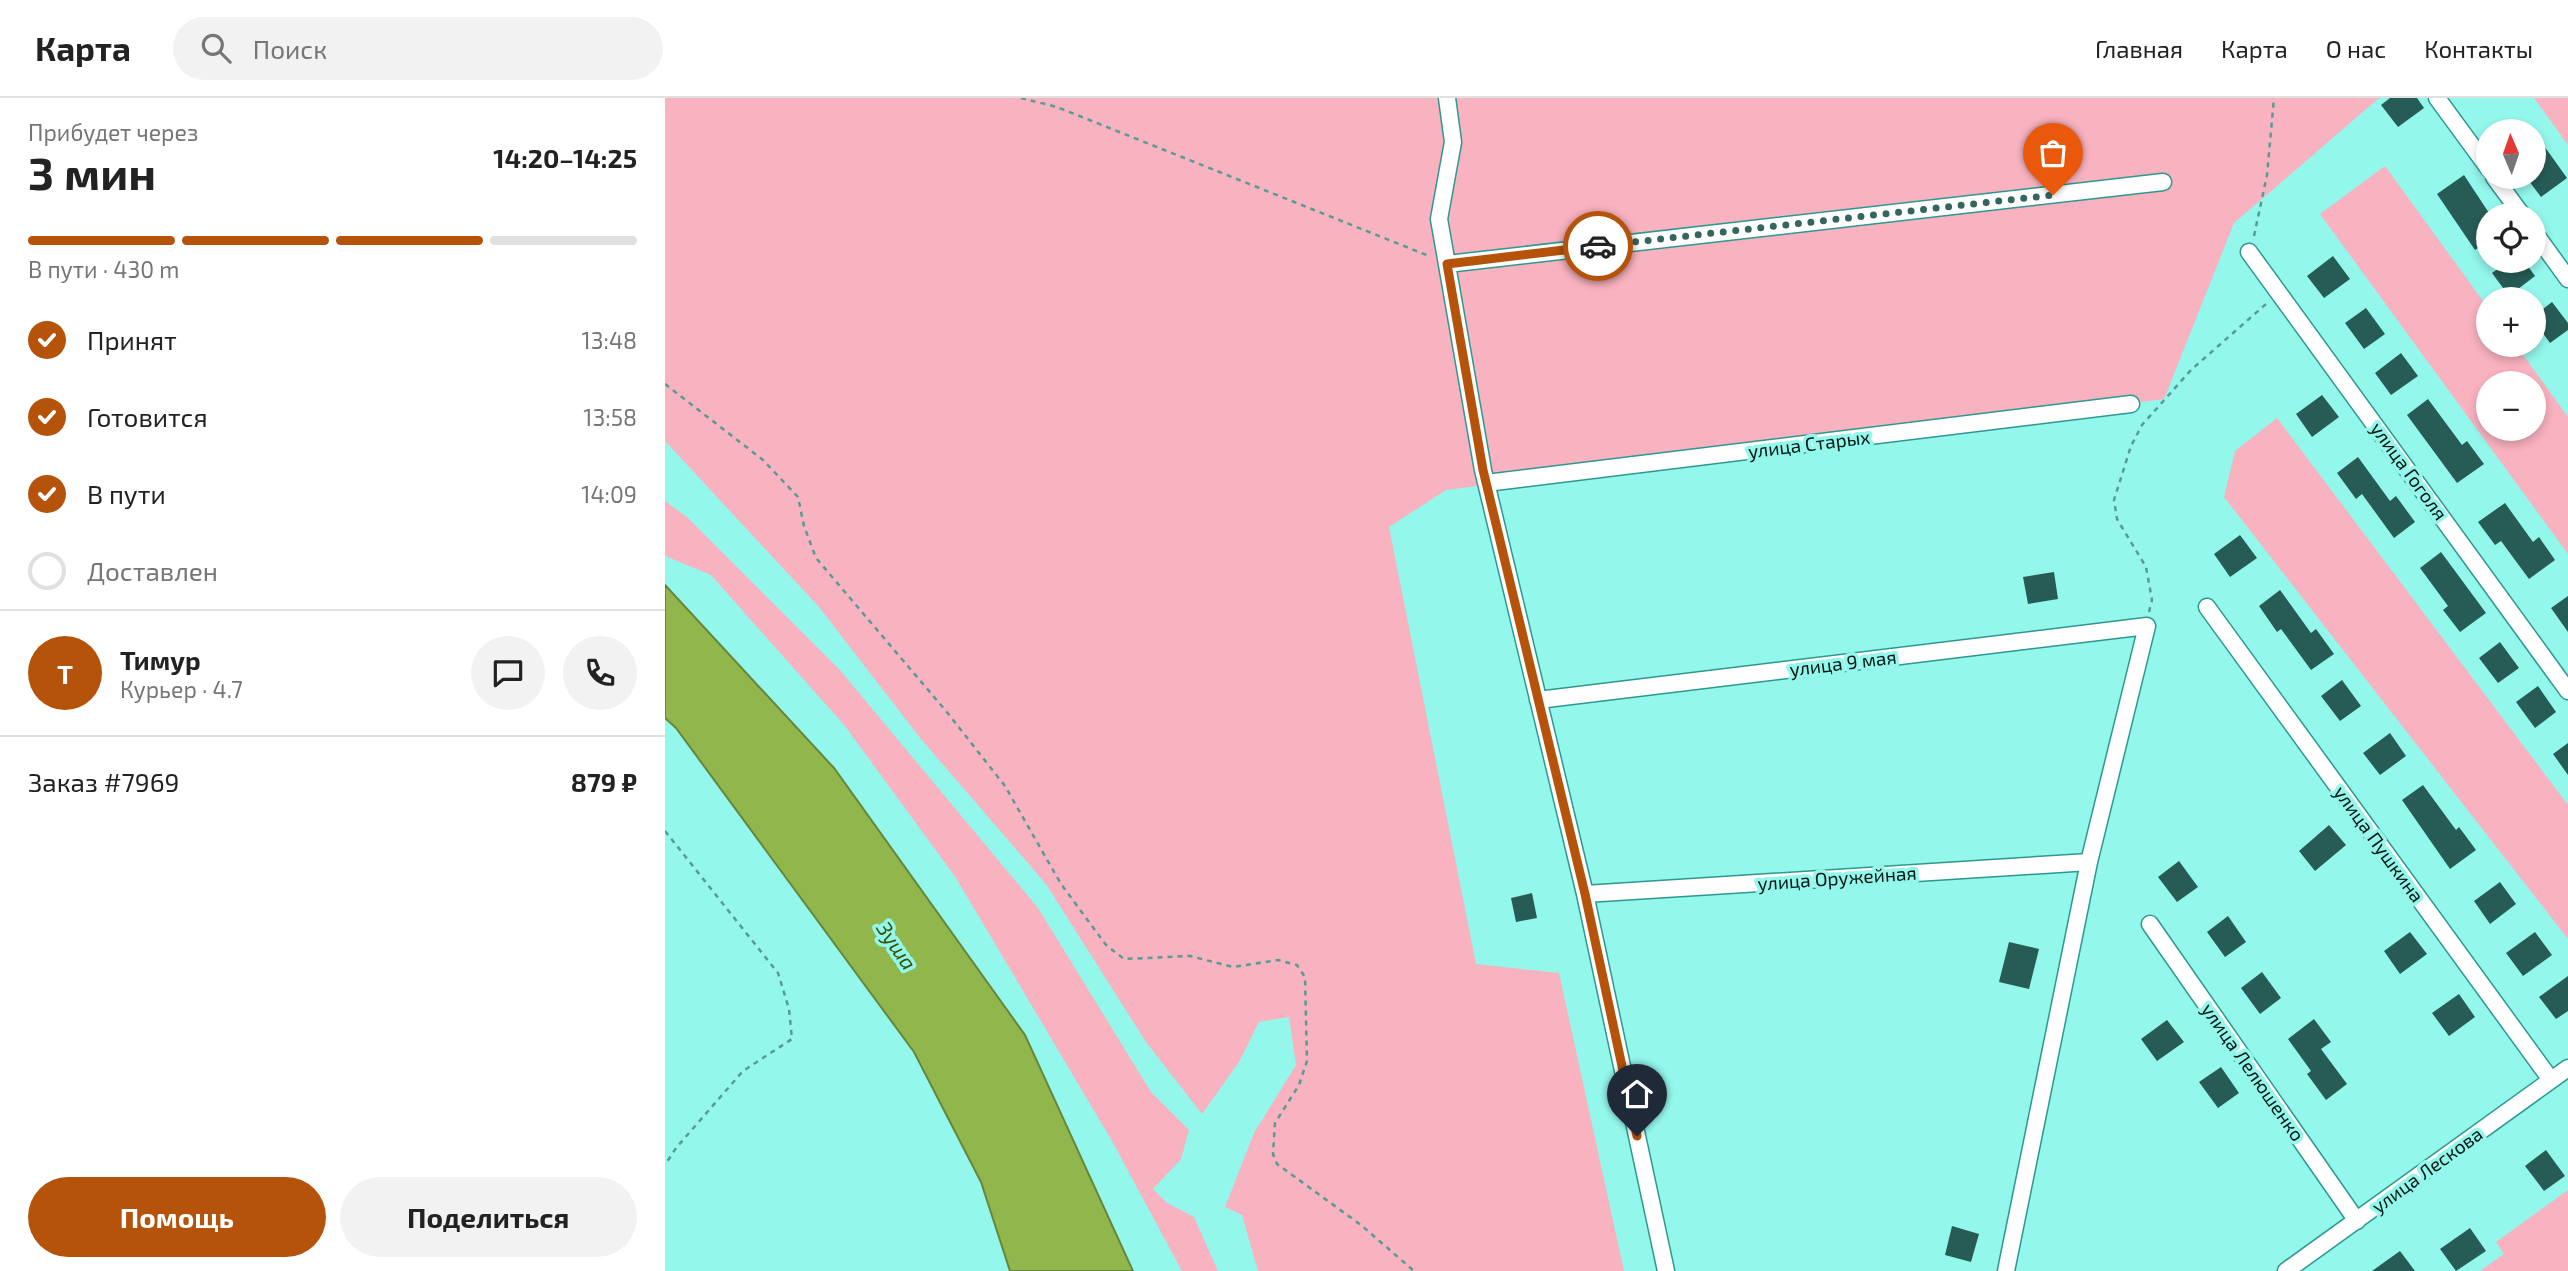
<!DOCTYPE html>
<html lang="ru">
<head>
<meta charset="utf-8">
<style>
  body { margin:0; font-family:"Exo 2",sans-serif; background:#f2f2f2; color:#222; height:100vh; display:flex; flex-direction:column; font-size:26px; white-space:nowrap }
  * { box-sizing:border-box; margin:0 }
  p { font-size:23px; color:#767676 }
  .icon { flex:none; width:38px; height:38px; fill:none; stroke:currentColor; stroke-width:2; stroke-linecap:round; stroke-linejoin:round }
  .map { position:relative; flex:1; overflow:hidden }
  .details { display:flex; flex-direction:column; background:#fff; width:665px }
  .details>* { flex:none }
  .needle { width:46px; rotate:358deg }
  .buttons { position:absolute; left:1811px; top:21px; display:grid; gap:14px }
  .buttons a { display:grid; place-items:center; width:70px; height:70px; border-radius:50%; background:#fff; box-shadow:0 4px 10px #0003; font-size:35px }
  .pin { position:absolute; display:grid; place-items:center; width:60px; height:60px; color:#fff; margin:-72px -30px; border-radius:50% 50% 50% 0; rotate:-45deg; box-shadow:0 0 7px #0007 }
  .pin .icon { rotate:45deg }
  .courier { position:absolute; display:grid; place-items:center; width:70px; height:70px; margin:-35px; border:5px solid #b45309; border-radius:50%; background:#fff; color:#222; box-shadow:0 2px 9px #0007 }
  .summary em { font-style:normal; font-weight:700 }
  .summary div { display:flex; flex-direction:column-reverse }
  .summary { display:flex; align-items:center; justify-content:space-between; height:119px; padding:0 28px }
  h1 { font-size:46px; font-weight:700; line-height:52px }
  .bar { display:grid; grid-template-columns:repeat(4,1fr); gap:10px 7px; align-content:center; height:84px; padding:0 28px }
  .bar i { height:9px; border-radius:5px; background:#e0e0e0 }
  .bar .on { background:#b45309 }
  .bar p { grid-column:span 4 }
  .line { display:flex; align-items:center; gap:18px; padding:0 28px; border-top:2px solid #e0e0e0 }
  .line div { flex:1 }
  .round { display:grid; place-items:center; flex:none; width:74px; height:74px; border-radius:37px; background:#f2f2f2 }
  ol { padding:0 28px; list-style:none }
  li { display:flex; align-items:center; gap:21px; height:77px }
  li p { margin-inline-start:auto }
  li .icon { padding:7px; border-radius:50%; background:#b45309; color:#fff; stroke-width:4 }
  li:last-child { color:#767676 }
  li i { width:38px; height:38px; border:4px solid #e0e0e0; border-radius:50% }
  .action { display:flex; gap:14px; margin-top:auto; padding:14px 28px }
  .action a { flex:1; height:80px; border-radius:42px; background:#b45309; color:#fff; font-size:28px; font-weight:700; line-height:80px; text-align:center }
  .action a+a { background:#f2f2f2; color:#222 }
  header { display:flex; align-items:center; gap:42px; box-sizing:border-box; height:98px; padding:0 35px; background:#fff; border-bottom:2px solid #e0e0e0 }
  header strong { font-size:33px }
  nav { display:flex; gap:38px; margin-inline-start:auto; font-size:24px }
  .search { width:490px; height:63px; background:#f2f2f2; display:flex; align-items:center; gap:18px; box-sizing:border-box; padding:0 24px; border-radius:38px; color:#767676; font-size:26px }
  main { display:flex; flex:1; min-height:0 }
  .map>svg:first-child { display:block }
</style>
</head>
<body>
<header>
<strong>Карта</strong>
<div class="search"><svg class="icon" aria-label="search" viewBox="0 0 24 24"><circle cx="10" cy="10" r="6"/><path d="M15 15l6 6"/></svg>Поиск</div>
<nav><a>Главная</a><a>Карта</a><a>О нас</a><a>Контакты</a></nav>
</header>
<main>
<section class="details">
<div class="summary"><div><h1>3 мин</h1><p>Прибудет через</p></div><em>14:20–14:25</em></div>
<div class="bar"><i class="on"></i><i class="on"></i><i class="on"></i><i></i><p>В пути · 430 m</p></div>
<ol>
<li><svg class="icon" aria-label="check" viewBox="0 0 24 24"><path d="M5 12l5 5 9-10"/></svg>Принят<p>13:48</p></li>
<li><svg class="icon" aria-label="check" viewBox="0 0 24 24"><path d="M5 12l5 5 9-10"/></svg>Готовится<p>13:58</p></li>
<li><svg class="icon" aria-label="check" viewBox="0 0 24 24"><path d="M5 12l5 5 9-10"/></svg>В пути<p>14:09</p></li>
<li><i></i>Доставлен</li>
</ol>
<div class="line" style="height:126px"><b class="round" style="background:#b45309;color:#fff">Т</b><div><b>Тимур</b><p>Курьер · 4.7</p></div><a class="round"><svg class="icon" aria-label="chat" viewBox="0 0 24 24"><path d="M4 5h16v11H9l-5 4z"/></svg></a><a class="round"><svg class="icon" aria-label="phone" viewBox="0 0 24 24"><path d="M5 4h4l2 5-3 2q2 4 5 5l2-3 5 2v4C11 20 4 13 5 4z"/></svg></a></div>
<div class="line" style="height:91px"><div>Заказ #7969</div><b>879 ₽</b></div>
<div class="action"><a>Помощь</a><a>Поделиться</a></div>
</section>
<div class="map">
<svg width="1903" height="1173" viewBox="0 0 1903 1173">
  <rect width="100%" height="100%" fill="#93f7eb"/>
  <!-- green -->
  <path fill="#f9b2bf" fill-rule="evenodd" d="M0,0H1714L1569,125L1499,301L781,392L724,429L811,866L894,875L959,1173H593L577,1117L560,1109L589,1035L631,967L624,919L594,924L574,964L537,1016L481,944L381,786L256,641L154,509L0,343Z
    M1869,0H1903V47Z
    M1720,68L1823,210L1824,247H1851L1903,319V456L1655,116ZM1869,285V331H1824V285Z
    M1612,320L1903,707V841L1559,399L1570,353Z
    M0,403L23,420L174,571L373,810L486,994L524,1032L516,1061L488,1091L502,1105L529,1119L553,1173H517L447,1043L291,780L180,628L46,477L0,458Z
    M1903,1092V1173H1815L1839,1156L1831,1144Z"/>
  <!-- water -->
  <path fill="#91b74c" stroke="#66873b" stroke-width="2" d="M0,487L169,670L360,937L468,1173H345L316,1084L249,954L11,630L0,620Z"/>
  <!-- building -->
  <path fill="#275c56" d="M1725,0H1752L1759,10L1733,29L1716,7Z
    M1869,34L1902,80L1876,99L1861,79H1869Z
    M1799,77L1824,115V142L1810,152L1772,96Z
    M1668,158L1685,181L1659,200L1642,178Z
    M1844,163H1859L1870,178L1844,198L1827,175Z
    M1887,204L1903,225V232L1885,245L1869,223V218Z
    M1701,210L1720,236L1699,251L1680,225Z
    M1736,255L1753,278L1726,297L1710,275Z
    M1657,297L1674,319L1647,339L1631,316Z
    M1763,301L1797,347L1802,343L1819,366L1792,385L1742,317Z
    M1693,359L1725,403L1731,398L1750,424L1729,440L1697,396L1691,401L1672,375Z
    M1840,405L1868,444L1874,439L1890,462L1864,481L1836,443L1830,447L1813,424Z
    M1575,437L1592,460L1565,479L1549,456Z
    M1776,454L1821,515L1795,534L1778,512L1783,508L1755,470Z
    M1389,474L1393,501L1363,506L1358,479Z
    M1615,492L1646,535L1651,531L1669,556L1646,572L1616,531L1612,534L1594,508Z
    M1903,498V534L1886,510Z
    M1835,544L1854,570L1833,585L1814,560Z
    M1677,582L1696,608L1675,623L1656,598Z
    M1873,588L1891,614L1870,630L1851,604Z
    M1725,635L1741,658L1715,677L1698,655Z
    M1903,645V677L1888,656Z
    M1758,687L1791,732L1794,729L1811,752L1785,771L1737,702Z
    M1664,727L1681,747L1650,773L1634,753Z
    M1514,763L1533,789L1512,804L1493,779Z
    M1835,784L1851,806L1825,826L1809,803Z
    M867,795L872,820L851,824L846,800Z
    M1563,818L1581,844L1560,859L1542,834Z
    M1745,834L1762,856L1735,876L1719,853Z
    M1870,834L1887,857L1858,878L1841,855Z
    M1344,844L1374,851L1364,891L1334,884Z
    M1597,874L1616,900L1595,916L1576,890Z
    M1903,878V913L1891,921L1874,899Z
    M1794,896L1810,919L1784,938L1767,915Z
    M1649,921L1666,944L1656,951L1682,986L1661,1002L1642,976L1646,973L1623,941Z
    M1502,922L1519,944L1492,963L1476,941Z
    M1556,969L1574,995L1553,1010L1534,984Z
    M1881,1052L1900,1078L1879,1093L1860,1068Z
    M1287,1128L1314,1136L1306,1164L1280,1157Z
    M1805,1130L1821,1153L1791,1173L1775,1151Z
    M1735,1153L1750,1173H1707Z"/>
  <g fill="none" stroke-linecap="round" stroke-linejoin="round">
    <!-- minor casing -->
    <g stroke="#2d988f" stroke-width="19">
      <path id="minor" d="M782,0L788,44L774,121L818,372L920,796L1001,1173
        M1772,0L1824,71
        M1829,79L1857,117
        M1869,134L1903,181
        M1584,154L1903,593
        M782,166L1498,84
        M821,385L1466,306
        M1542,509L1886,982
        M873,602L1482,528L1424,764L1341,1173
        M920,796L1424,764
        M1485,826L1692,1123
        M1621,1173L1903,970"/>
    </g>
    <!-- path -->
    <path stroke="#579b93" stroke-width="2.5" stroke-dasharray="5 5" stroke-linecap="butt" d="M356,0L392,9L764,158
      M1589,138L1602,77L1609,0
      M0,286L98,362L133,399L139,428L151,460L281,613L340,688L396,786L441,847L459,861L525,858L568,869L613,862L632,867L640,879L642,963L634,987L610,1025L608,1056L612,1066L696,1127L749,1173
      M1484,514L1487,502L1481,469L1452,421L1449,402L1466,348L1477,327L1526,272L1601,206
      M0,733L113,875L124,911L127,941L78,973L11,1050L0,1067"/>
    <!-- minor -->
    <use href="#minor" stroke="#fff" stroke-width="16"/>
  </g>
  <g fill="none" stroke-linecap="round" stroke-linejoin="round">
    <!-- done -->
    <path stroke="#35655f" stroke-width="7" stroke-dasharray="0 12.6" d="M933,148L1388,97"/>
    <!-- route -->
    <path stroke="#b45309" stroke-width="9" d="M933,148L782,166L818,372L920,796L972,1038"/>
  </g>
  <g text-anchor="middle" stroke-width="7" stroke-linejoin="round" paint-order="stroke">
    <!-- street labels -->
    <g font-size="19" fill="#021614" stroke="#93f7eb">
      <text transform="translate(1144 346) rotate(-7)" y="7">улица Старых</text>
      <text transform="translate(1744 373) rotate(54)" y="7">улица Гоголя</text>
      <text transform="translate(1178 565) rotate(-7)" y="7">улица 9 мая</text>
      <text transform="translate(1714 746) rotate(54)" y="7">улица Пушкина</text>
      <text transform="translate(1172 780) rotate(-4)" y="7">улица Оружейная</text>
      <text transform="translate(1588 974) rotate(55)" y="7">улица Лелюшенко</text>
      <text transform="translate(1762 1072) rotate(-36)" y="7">улица Лескова</text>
    </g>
    <!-- water labels -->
    <g font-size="21" font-style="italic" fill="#3a5100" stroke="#93f7eb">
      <text transform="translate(231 848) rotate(56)" y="7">Зуша</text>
    </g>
  </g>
</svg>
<div class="buttons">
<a><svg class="needle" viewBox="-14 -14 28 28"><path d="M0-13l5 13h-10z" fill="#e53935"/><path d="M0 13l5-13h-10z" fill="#767676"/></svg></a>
<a><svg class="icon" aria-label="locate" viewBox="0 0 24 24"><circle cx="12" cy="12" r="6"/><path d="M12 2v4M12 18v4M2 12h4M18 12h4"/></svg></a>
<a>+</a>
<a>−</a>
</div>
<div class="pin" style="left:1388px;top:97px;background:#ea580c"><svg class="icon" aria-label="bag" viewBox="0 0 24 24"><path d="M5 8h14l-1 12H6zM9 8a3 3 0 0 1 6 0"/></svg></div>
<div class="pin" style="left:972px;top:1038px;background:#1f2937"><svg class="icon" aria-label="home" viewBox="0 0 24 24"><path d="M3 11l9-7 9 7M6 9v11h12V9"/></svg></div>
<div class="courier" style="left:933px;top:148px"><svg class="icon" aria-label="car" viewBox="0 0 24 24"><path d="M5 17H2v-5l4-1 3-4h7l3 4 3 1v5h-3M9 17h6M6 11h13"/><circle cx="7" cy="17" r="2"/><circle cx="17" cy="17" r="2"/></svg></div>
</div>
</main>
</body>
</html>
